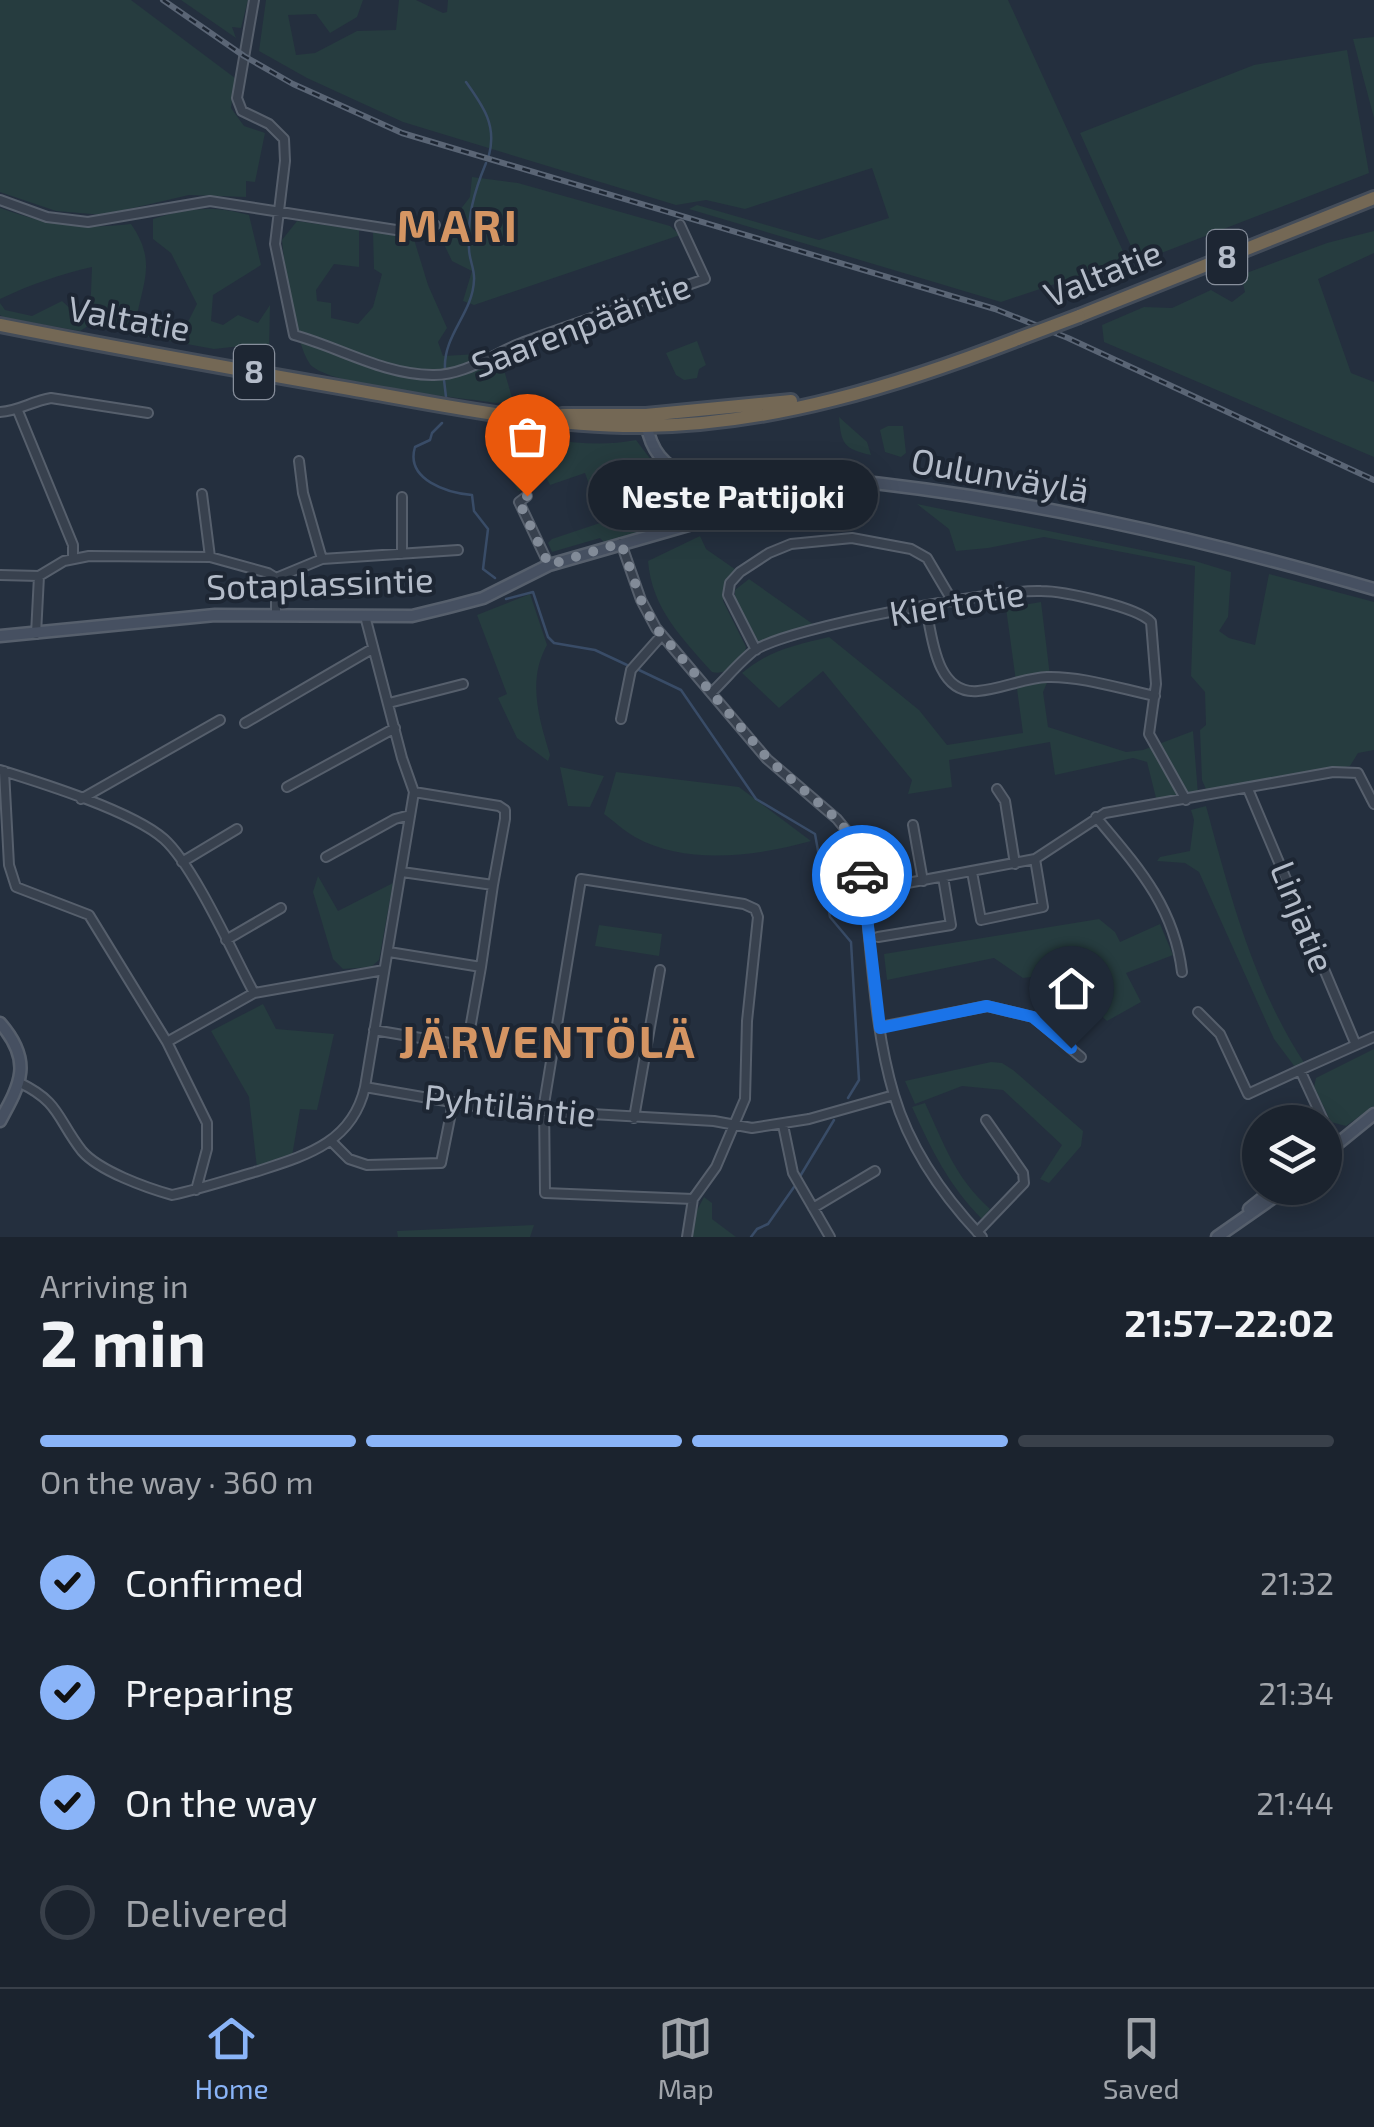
<!DOCTYPE html>
<html lang="en">
<head>
<meta charset="utf-8">
<style>
  body { margin:0; font-family:"Exo 2",sans-serif; background:#242b36; color:#f1f3f6; height:100vh; display:flex; flex-direction:column; font-size:38px; white-space:nowrap }
  * { box-sizing:border-box; margin:0 }
  p { font-size:32px; color:#a0a4aa }
  .icon { flex:none; width:55px; height:55px; fill:none; stroke:currentColor; stroke-width:2; stroke-linecap:round; stroke-linejoin:round }
  .map { position:relative; height:1237px; overflow:hidden }
  .drawer { display:flex; flex-direction:column; background:#1b232e; flex:1 }
  .drawer>* { flex:none }
  .tools { position:absolute; left:1242px; top:1105px; display:grid; gap:20px }
  .tools a { display:grid; place-items:center; width:100px; height:100px; border-radius:50%; background:#1b232e; box-shadow:0 5px 25px #0003,0 0 0 2px #39404a; font-size:50px }
  .pin { position:absolute; display:grid; place-items:center; width:85px; height:85px; color:#fff; margin:-102px -42px; border-radius:50% 50% 50% 0; rotate:-45deg; box-shadow:0 0 10px #0007 }
  .pin .icon { rotate:45deg }
  .courier { position:absolute; display:grid; place-items:center; width:100px; height:100px; margin:-50px; border:8px solid #1a73e8; border-radius:50%; background:#fff; color:#222; box-shadow:0 2px 12px #0007 }
  .bubble { position:absolute; height:70px; border-radius:35px; background:#1b232e; box-shadow:0 5px 25px #0003,0 0 0 2px #39404a; font-size:32px; font-weight:700; line-height:70px; text-align:center }
  .overview em { font-style:normal; font-weight:700 }
  .overview div { display:flex; flex-direction:column-reverse }
  .overview { display:flex; align-items:center; justify-content:space-between; height:170px; padding:0 40px }
  h1 { font-size:65px; font-weight:700; line-height:75px }
  .bar { display:grid; grid-template-columns:repeat(4,1fr); gap:15px 10px; align-content:center; height:120px; padding:0 40px }
  .bar i { height:12px; border-radius:8px; background:#39404a }
  .bar .active { background:#8ab4f8 }
  .bar p { grid-column:span 4 }
  ol { padding:0 40px; list-style:none }
  li { display:flex; align-items:center; gap:30px; height:110px }
  li p { margin-inline-start:auto }
  li .icon { padding:10px; border-radius:50%; background:#8ab4f8; color:#111; stroke-width:4 }
  li:last-child { color:#a0a4aa }
  li i { width:55px; height:55px; border:5px solid #39404a; border-radius:50% }
  .dock { display:flex; justify-content:space-around; align-items:center; height:140px; border-top:2px solid #39404a; background:#1b232e; font-size:28px; color:#a0a4aa }
  .dock a { display:grid; justify-items:center; gap:5px }
  .dock .active { color:#8ab4f8 }
  .map>svg:first-child { display:block }
</style>
</head>
<body>
<div class="map">
<svg width="1374" height="1237" viewBox="0 0 1374 1237">
  <rect width="100%" height="100%" fill="#242f3e"/>
  <!-- green -->
  <path fill="#263c3f" d="M0,0H131L235,78L231,108L244,126L265,133L255,182L246,181V197L189,195L103,215L56,211L0,192Z
    M181,0H248L241,28L232,27L236,38Z
    M266,0H363L357,17L330,33L316,14L288,15L296,55L315,53L357,31L396,30L399,0H416L443,13L447,12L448,0H1008L1127,260L1001,302L689,209L697,205L819,240L889,218L872,168L745,209L706,200L676,205L403,122L307,78L259,51Z
    M1374,37V118L1353,39Z
    M1347,50L1369,173L1138,262L1080,133L1254,65Z
    M472,177L518,183L670,226L680,235L474,305L463,301L472,271L452,261L440,236L470,197Z
    M0,208C47,225 81,230 131,224C155,259 145,277 137,315L187,324L197,304L171,253L153,239V219C187,208 214,205 249,215L261,265L213,295L211,321L223,325L238,315L258,323L270,305L269,351L241,346L214,349L88,326L80,331L5,318L0,315V303L5,310L32,316L62,301L75,313L90,317L92,267C61,274 29,285 0,299Z
    M297,221L359,230V267L334,264L316,290L317,301L331,303V318L358,324L373,307L382,274L374,269L373,232L413,236L428,285L447,328L438,342L443,356L478,354L502,363L513,401L496,403C459,397 339,387 313,367C296,353 284,264 282,240Z
    M1374,231V253L1318,279L1351,373L1374,382V457L1104,342L1102,325L1144,307L1172,308L1211,290L1232,302L1245,292L1241,275L1327,243Z
    M697,341L706,365L699,369L697,378L684,380L676,375L666,353Z
    M839,417L867,442L871,455C844,449 841,444 839,417Z
    M888,426H903L906,453L901,457L885,452L880,430Z
    M488,431C537,436 587,450 636,440L658,469L697,489L700,505C682,532 633,535 604,542L600,538L552,552L548,543L552,539L603,522L585,473L550,485L541,467L520,475L525,489L518,491Z
    M917,504L1195,561L1231,572L1228,617L1219,631L1229,638L1255,645L1269,574L1374,602V750L1358,753L1350,766L1208,794L1202,780L1200,730L1206,725L1205,692L1191,676L1195,566L1044,537L988,548L956,551L949,529Z
    M700,536L706,549L739,572L727,580L723,601L746,647C744,661 727,676 712,672C682,638 652,609 648,561Z
    M749,579L817,627L760,644L735,600V590Z
    M530,594L547,645C527,680 539,719 550,755L548,761L517,738L498,698L507,694L477,615Z
    M1041,602L1050,676L1043,692L1048,727L1126,752L1143,750L1193,731L1198,794L1157,802L1147,762L1133,758L1055,775L1050,742L949,760L952,787L908,794L912,780L823,671L779,708L742,673C769,650 796,645 829,637L919,710L947,745L1023,733L1006,608Z
    M560,767L604,776L590,807L568,806Z
    M616,772L739,787L811,841C758,856 686,866 635,837C624,831 614,821 604,814Z
    M1206,806C1230,895 1254,987 1305,1064L1295,1067L1274,1039L1199,872L1185,863L1157,861L1160,857L1190,851L1194,820L1191,810Z
    M318,876L338,911L393,883L379,960L371,967L343,969L333,959L313,892Z
    M1099,919L1115,932L1120,942L1160,924L1173,955L1126,973L1141,1002L1107,1021L1057,974L1023,978L994,958L887,980L884,954Z
    M599,925L662,934L659,956L595,946Z
    M263,1004L276,1029L334,1034L317,1110L300,1109L292,1156L257,1168L249,1097L211,1031Z
    M1374,1049V1106L1346,1126L1331,1122L1314,1087L1316,1078Z
    M991,1062L1002,1063L1013,1070L1083,1131L1081,1146L1049,1183L1040,1179L1062,1145L1003,1090L962,1086L915,1104L905,1081Z
    M925,1103C945,1146 954,1176 990,1209L982,1219C949,1186 931,1149 912,1107Z
    M704,1197L712,1203V1219L736,1237H692L695,1214Z
    M534,1225L530,1237H398L397,1231Z"/>
  <g fill="none" stroke-linecap="round" stroke-linejoin="round">
    <!-- stream -->
    <path stroke="#394c67" stroke-width="2.5" d="M466,82C483,106 497,125 489,155
      M445,369C443,335 473,313 474,280C475,270 469,259 469,249C467,217 474,192 486,163
      M444,380L446,397
      M442,423L432,433L430,440L415,447C405,480 448,493 472,495L474,511L488,529L483,569L495,578
      M506,599L533,592L548,637L554,643L595,650L627,665
      M639,670L681,690L756,799L815,834L830,917L851,942L859,1080L848,1098
      M799,1178L834,1120
      M751,1237L757,1229L768,1224L794,1187"/>
    <!-- street casing -->
    <g stroke="#565f6c" stroke-width="12">
      <path id="street" d="M254,0L237,98L242,111L269,124L284,139L285,161L275,244L294,335C341,348 382,374 432,375C465,376 494,353 524,342C584,320 645,300 705,279L680,225
        M0,200L47,217L88,222L210,201L396,230L435,225
        M18,411L73,545V558
        M0,412C19,411 32,401 51,398L148,413
        M299,461L303,493L322,559
        M202,494L210,557
        M527,496L519,502L549,565
        M402,497V554
        M621,543L641,600L656,628L767,759L837,819L851,836L859,854C872,933 871,1018 894,1095C910,1149 944,1197 982,1237
        M0,575L39,576
        M276,578L322,559L458,550
        M926,607C932,637 936,695 978,691C1002,689 1024,678 1047,677C1082,676 1121,689 1155,696
        M365,616L402,758L414,792L365,1087L486,1108L714,1121L752,1128L809,1119L894,1095
        M36,634L39,576L64,561L89,556L210,557L268,573L276,578V615
        M756,650L728,595L730,583L740,572L769,553L791,544L852,538L911,549L927,558L953,602
        M711,693C725,680 740,661 755,650C790,627 997,589 1041,591C1063,591 1138,607 1151,622L1156,684L1149,734L1186,800
        M389,703L463,684
        M621,719L631,670L662,635
        M245,723L372,649
        M0,770C42,783 132,811 164,839C194,866 233,954 254,993
        M4,771L9,865L16,887L89,915L167,1042L254,993L384,970
        M287,787L395,728
        M997,789L1005,801L1015,864
        M1248,789L1356,1045
        M81,799L220,720
        M1096,817C1137,866 1174,906 1182,972
        M913,825L923,881
        M326,857L395,819L410,815
        M182,862L237,829
        M402,872L493,885L505,819V810L499,806L414,792
        M972,872L981,920L1043,907L1035,859
        M865,891L1035,859L1105,813L1333,772L1358,773L1374,804
        M878,937L951,925L943,877
        M226,940L281,908
        M481,967L493,885
        M1198,1012L1220,1034L1248,1094L1300,1070L1324,1122
        M880,1027L987,1006L1033,1017L1081,1057
        M374,1030L467,1046L481,967L389,952
        M167,1042L207,1123V1149L196,1190
        M1300,1070L1374,1037
        M20,1083C60,1102 57,1119 82,1151C99,1171 147,1188 172,1195C200,1189 227,1180 255,1172C304,1156 352,1144 365,1087
        M634,1118L660,970
        M1325,1124L1336,1145
        M783,1125L793,1173L830,1237
        M332,1142L349,1159L367,1165L441,1163L453,1103
        M813,1208L875,1171
        M977,1232L1024,1183L1023,1173L986,1120
        M687,1237L693,1199L716,1167L745,1099L747,1021L758,917L755,909L744,904L581,879L544,1104L545,1193L693,1199"/>
    </g>
    <!-- secondary casing -->
    <g stroke="#565f6c" stroke-width="15">
      <path id="secondary" d="M646,423C651,450 663,467 689,475C738,478 786,474 835,479C1017,496 1198,538 1374,589
        M0,636L215,615L412,616L449,607L483,598L549,565L692,524L711,505L715,477
        M0,1023C33,1061 21,1083 0,1121
        M1325,1154L1374,1114
        M1249,1209L1275,1188
        M1217,1237L1287,1188"/>
    </g>
    <!-- highway casing -->
    <g stroke="#434c59" stroke-width="18">
      <path id="highway" d="M1079,316L1374,198
        M0,325C117,348 234,369 350,389C447,406 545,427 643,426C772,425 899,385 1018,339
        M562,415H646L791,401"/>
    </g>
    <!-- street -->
    <use href="#street" stroke="#38414e" stroke-width="8"/>
    <!-- secondary -->
    <use href="#secondary" stroke="#465061" stroke-width="10"/>
    <!-- highway -->
    <use href="#highway" stroke="#746855" stroke-width="12"/>
    <!-- rail casing -->
    <g stroke="#5a6575" stroke-width="6">
      <path id="rail" d="M163,0L244,56L293,84L402,133L995,309L1068,338L1374,480"/>
    </g>
    <!-- rail -->
    <use href="#rail" stroke="#1d2633" stroke-width="2.5" stroke-dasharray="8" stroke-linecap="butt"/>
    <!-- highway-bridge casing -->
    <g stroke="#434c59" stroke-width="18" stroke-linecap="butt">
      <path id="highway-bridge" d="M1018,339L1079,316"/>
    </g>
    <!-- highway-bridge -->
    <use href="#highway-bridge" stroke="#746855" stroke-width="12"/>
  </g>
  <g fill="none" stroke-linecap="round" stroke-linejoin="round">
    <!-- done -->
    <path stroke="#828b98" stroke-width="10" stroke-dasharray="0 18" d="M527,496L519,502L549,565L621,543L641,600L656,628L768,759L837,819L851,836L859,854L862,875"/>
    <!-- route -->
    <path stroke="#1a73e8" stroke-width="12" d="M862,875L880,1028L987,1006L1033,1017L1071,1048"/>
  </g>
  <g text-anchor="middle" stroke-width="8" stroke-linejoin="round" paint-order="stroke">
    <!-- shield labels -->
    <g fill="#1d2633" stroke="#878f9c" stroke-width="2.5">
      <rect x="1207" y="230" width="40" height="54" rx="8"/>
      <rect x="234" y="345" width="40" height="54" rx="8"/>
    </g>
    <g font-size="32" font-weight="bold" fill="#b4bcc9">
      <text x="1227" y="268">8</text>
      <text x="254" y="383">8</text>
    </g>
    <!-- street labels -->
    <g font-size="35" fill="#b4bcc9" stroke="#1d2633">
      <text transform="translate(1103 274) rotate(-22)" y="12">Valtatie</text>
      <text transform="translate(129 319) rotate(10)" y="12">Valtatie</text>
      <text transform="translate(581 326) rotate(-21)" y="12">Saarenpääntie</text>
      <text transform="translate(1000 476) rotate(10)" y="12">Oulunväylä</text>
      <text transform="translate(320 584) rotate(-2)" y="12">Sotaplassintie</text>
      <text transform="translate(957 604) rotate(-9)" y="12">Kiertotie</text>
      <text transform="translate(1302 917) rotate(68)" y="12">Linjatie</text>
      <text transform="translate(510 1106) rotate(6)" y="12">Pyhtiläntie</text>
    </g>
    <!-- district labels -->
    <g font-size="45" font-weight="bold" letter-spacing="2.5" fill="#d59563" stroke="#1d2633">
      <text x="458" y="242">MARI</text>
      <text x="548" y="1058">JÄRVENTÖLÄ</text>
    </g>
  </g>
</svg>
<div class="tools">
<a><svg class="icon" aria-label="layers" viewBox="0 0 24 24"><path d="M12 4l9 5-9 5-9-5zM3 14l9 5 9-5"/></svg></a>
</div>
<div class="pin" style="left:527px;top:496px;background:#ea580c"><svg class="icon" aria-label="bag" viewBox="0 0 24 24"><path d="M5 8h14l-1 12H6zM9 8a3 3 0 0 1 6 0"/></svg></div>
<div class="pin" style="left:1071px;top:1048px;background:#1f2937"><svg class="icon" aria-label="home" viewBox="0 0 24 24"><path d="M3 11l9-7 9 7M6 9v11h12V9"/></svg></div>
<div class="courier" style="left:862px;top:875px"><svg class="icon" aria-label="car" viewBox="0 0 24 24"><path d="M5 17H2v-5l4-1 3-4h7l3 4 3 1v5h-3M9 17h6M6 11h13"/><circle cx="7" cy="17" r="2"/><circle cx="17" cy="17" r="2"/></svg></div>
<div class="bubble" style="left:588px;top:460px;width:290px">Neste Pattijoki</div>
</div>
<section class="drawer">
<div class="overview"><div><h1>2 min</h1><p>Arriving in</p></div><em>21:57–22:02</em></div>
<div class="bar"><i class="active"></i><i class="active"></i><i class="active"></i><i></i><p>On the way · 360 m</p></div>
<ol>
<li><svg class="icon" aria-label="check" viewBox="0 0 24 24"><path d="M5 12l5 5 9-10"/></svg>Confirmed<p>21:32</p></li>
<li><svg class="icon" aria-label="check" viewBox="0 0 24 24"><path d="M5 12l5 5 9-10"/></svg>Preparing<p>21:34</p></li>
<li><svg class="icon" aria-label="check" viewBox="0 0 24 24"><path d="M5 12l5 5 9-10"/></svg>On the way<p>21:44</p></li>
<li><i></i>Delivered</li>
</ol>
</section>
<nav class="dock">
<a class="active"><svg class="icon" aria-label="home" viewBox="0 0 24 24"><path d="M3 11l9-7 9 7M6 9v11h12V9"/></svg>Home</a>
<a><svg class="icon" aria-label="map" viewBox="0 0 24 24"><path d="M3 6l6-2 6 2 6-2v14l-6 2-6-2-6 2zM9 4v14M15 6v14"/></svg>Map</a>
<a><svg class="icon" aria-label="saved" viewBox="0 0 24 24"><path d="M7 4h10v16l-5-4-5 4z"/></svg>Saved</a>
</nav>
</body>
</html>
